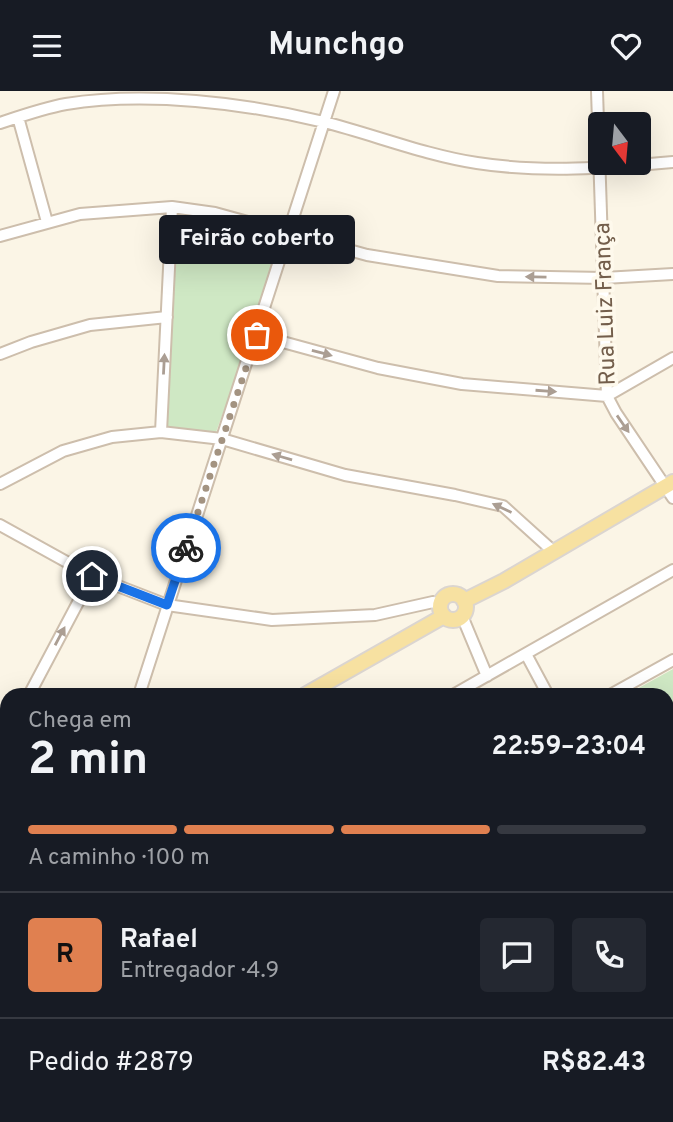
<!DOCTYPE html>
<html lang="pt">
<head>
<meta charset="utf-8">
<style>
  body { margin:0; font-family:Overpass,sans-serif; background:#242831; color:#f1f3f6; height:100vh; display:flex; flex-direction:column; font-size:26px; white-space:nowrap }
  * { box-sizing:border-box; margin:0 }
  p { font-size:23px; color:#9ea1a6 }
  .icon { flex:none; width:38px; height:38px; fill:none; stroke:currentColor; stroke-width:2; stroke-linecap:round; stroke-linejoin:round }
  .map { position:relative; flex:1; overflow:hidden }
  .side { position:absolute; left:0px; top:597px; width:674px; height:436px; display:flex; flex-direction:column; background:#171b24; border-radius:21px 21px 0 0; box-shadow:0 7px 28px #0002 }
  .side>* { flex:none }
  .needle { width:46px; rotate:164deg }
  .buttons { position:absolute; left:588px; top:21px; display:grid; gap:14px }
  .buttons a { display:grid; place-items:center; width:63px; height:63px; border-radius:7px; background:#171b24; box-shadow:0 7px 28px #0002; font-size:35px }
  .pin { position:absolute; display:grid; place-items:center; width:60px; height:60px; color:#fff; margin:-30px; border:4px solid #fff; border-radius:50%; box-shadow:0 2px 7px #0007 }
  .courier { position:absolute; display:grid; place-items:center; width:70px; height:70px; margin:-35px; border:5px solid #1a73e8; border-radius:50%; background:#fff; color:#222; box-shadow:0 2px 9px #0007 }
  .bubble { position:absolute; height:49px; border-radius:7px; background:#171b24; box-shadow:0 7px 28px #0002; font-size:23px; font-weight:700; line-height:49px; text-align:center }
  .head em { font-style:normal; font-weight:700 }
  .head div { display:flex; flex-direction:column-reverse }
  .head { display:flex; align-items:center; justify-content:space-between; height:119px; padding:0 28px }
  h1 { font-size:46px; font-weight:700; line-height:52px }
  .bar { display:grid; grid-template-columns:repeat(4,1fr); gap:10px 7px; align-content:center; height:84px; padding:0 28px }
  .bar i { height:9px; border-radius:5px; background:#363941 }
  .bar .selected { background:#e08050 }
  .bar p { grid-column:span 4 }
  .line { display:flex; align-items:center; gap:18px; padding:0 28px; border-top:2px solid #363941 }
  .line div { flex:1 }
  .round { display:grid; place-items:center; flex:none; width:74px; height:74px; border-radius:7px; background:#242831 }
  header { display:flex; justify-content:space-between; align-items:center; height:91px; padding:0 28px; background:#171b24; font-size:32px; font-weight:700 }
  .map>svg:first-child { display:block }
</style>
</head>
<body>
<header><svg class="icon" aria-label="menu" viewBox="0 0 24 24"><path d="M4 6h16M4 12h16M4 18h16"/></svg>Munchgo<svg class="icon" aria-label="heart" viewBox="0 0 24 24"><path d="M12 20l-8-8c-3-5 5-10 8-4 3-6 11-1 8 4z"/></svg></header>
<div class="map">
<svg width="673" height="1031" viewBox="0 0 673 1031">
  <rect width="100%" height="100%" fill="#fbf5e6"/>
  <!-- green -->
  <path fill="#cfe8c4" d="M175,119L289,140L215,344L162,340Z
    M673,578V659L667,657V604H626Z"/>
  <g fill="none" stroke-linecap="round" stroke-linejoin="round">
    <!-- stream -->
    <path stroke="#a1c8d5" stroke-width="2.5" d="M0,912L7,933
      M39,1026L40,1031"/>
  </g>
  <!-- building -->
  <path fill="#f0d7be" stroke="#e2c09f" stroke-width="2" d="M7,724V759L0,746V726Z"/>
  <g fill="none" stroke-linecap="round" stroke-linejoin="round">
    <!-- minor casing -->
    <g stroke="#cdbeac" stroke-width="14">
      <path id="minor" d="M597,0L607,305L616,322L673,407
        M18,26L47,131
        M0,32C21,25 44,17 66,13C146,0 246,12 324,31C375,44 425,64 477,72C541,82 609,77 673,71
        M0,145L80,123L172,116L215,122L367,164L498,185L604,187L673,183
        M257,244L378,277L462,293L607,305L673,267
        M0,263L31,251L90,234L167,226
        M161,341L172,116
        M0,393L63,360L112,346L161,341L222,348L345,384L455,404L503,415L554,461
        M0,434L92,485L167,514L272,529L375,524L433,511L441,514
        M462,525L487,585
        M526,563L548,604
        M29,604L92,485
        M139,604L334,0
        M453,604L673,479
        M610,604L673,569
        M7,645L3,672L7,693
        M667,666L673,667
        M667,739L673,714
        M435,1026L454,1031
        M167,1031L168,1026
        M268,1031L270,1026
        M371,1031L373,1026
        M477,1031L478,1026
        M580,1031L581,1026"/>
    </g>
    <!-- major casing -->
    <g stroke="#dbd5d0" stroke-width="18">
      <path id="major" d="M440 516a13 13 0 1 1 26 0a13 13 0 1 1-26 0Z
        M464,510L504,490L673,391
        M305,604L444,525
        M0,782L7,778
        M667,857L673,859
        M667,874L673,876"/>
    </g>
    <!-- minor -->
    <use href="#minor" stroke="#fff" stroke-width="10"/>
    <!-- major -->
    <use href="#major" stroke="#f7e1a1" stroke-width="14"/>
  </g>
  <!-- one-way arrows -->
  <defs><path id="oneway-solid" d="M-6-.8H1V-3.2L6.5 0L1 3.2V.8H-6Z" transform="scale(1.75)"/></defs>
  <g fill="#ab9e93">
    <use href="#oneway-solid" transform="translate(536 186) rotate(-179)"/>
    <use href="#oneway-solid" transform="translate(322 262) rotate(15)"/>
    <use href="#oneway-solid" transform="translate(164 273) rotate(-87)"/>
    <use href="#oneway-solid" transform="translate(546 300) rotate(4)"/>
    <use href="#oneway-solid" transform="translate(623 333) rotate(55)"/>
    <use href="#oneway-solid" transform="translate(282 366) rotate(-164)"/>
    <use href="#oneway-solid" transform="translate(502 417) rotate(-155)"/>
    <use href="#oneway-solid" transform="translate(60 545) rotate(-62)"/>
  </g>
  <g fill="none" stroke-linecap="round" stroke-linejoin="round">
    <!-- done -->
    <path stroke="#a39381" stroke-width="7" stroke-dasharray="0 12.6" d="M186,457L257,244"/>
    <!-- route -->
    <path stroke="#1a73e8" stroke-width="9" d="M92,485L167,514L186,457"/>
  </g>
  <g text-anchor="middle" stroke-width="7" stroke-linejoin="round" paint-order="stroke">
    <!-- street labels -->
    <g font-size="23" fill="#735e4b" stroke="#fef9ec">
      <text transform="translate(604 213) rotate(-92)" y="8">Rua Luiz França</text>
    </g>
  </g>
</svg>
<div class="buttons">
<a><svg class="needle" viewBox="-14 -14 28 28"><path d="M0-13l5 13h-10z" fill="#e53935"/><path d="M0 13l5-13h-10z" fill="#9ea1a6"/></svg></a>
</div>
<div class="pin" style="left:257px;top:244px;background:#ea580c"><svg class="icon" aria-label="bag" viewBox="0 0 24 24"><path d="M5 8h14l-1 12H6zM9 8a3 3 0 0 1 6 0"/></svg></div>
<div class="pin" style="left:92px;top:485px;background:#1f2937"><svg class="icon" aria-label="home" viewBox="0 0 24 24"><path d="M3 11l9-7 9 7M6 9v11h12V9"/></svg></div>
<div class="courier" style="left:186px;top:457px"><svg class="icon" aria-label="bike" viewBox="0 0 24 24"><circle cx="6" cy="16" r="4"/><circle cx="18" cy="16" r="4"/><path d="M6 16l4-8h5l3 8M10 8l3 8H6M13 5h3"/></svg></div>
<div class="bubble" style="left:159px;top:124px;width:196px">Feirão coberto</div>
<section class="side">
<div class="head"><div><h1>2 min</h1><p>Chega em</p></div><em>22:59–23:04</em></div>
<div class="bar"><i class="selected"></i><i class="selected"></i><i class="selected"></i><i></i><p>A caminho · 100 m</p></div>
<div class="line" style="height:126px"><b class="round" style="background:#e08050;color:#111">R</b><div><b>Rafael</b><p>Entregador · 4.9</p></div><a class="round"><svg class="icon" aria-label="chat" viewBox="0 0 24 24"><path d="M4 5h16v11H9l-5 4z"/></svg></a><a class="round"><svg class="icon" aria-label="phone" viewBox="0 0 24 24"><path d="M5 4h4l2 5-3 2q2 4 5 5l2-3 5 2v4C11 20 4 13 5 4z"/></svg></a></div>
<div class="line" style="height:91px"><div>Pedido #2879</div><b>R$82.43</b></div>
</section>
</div>
</body>
</html>
